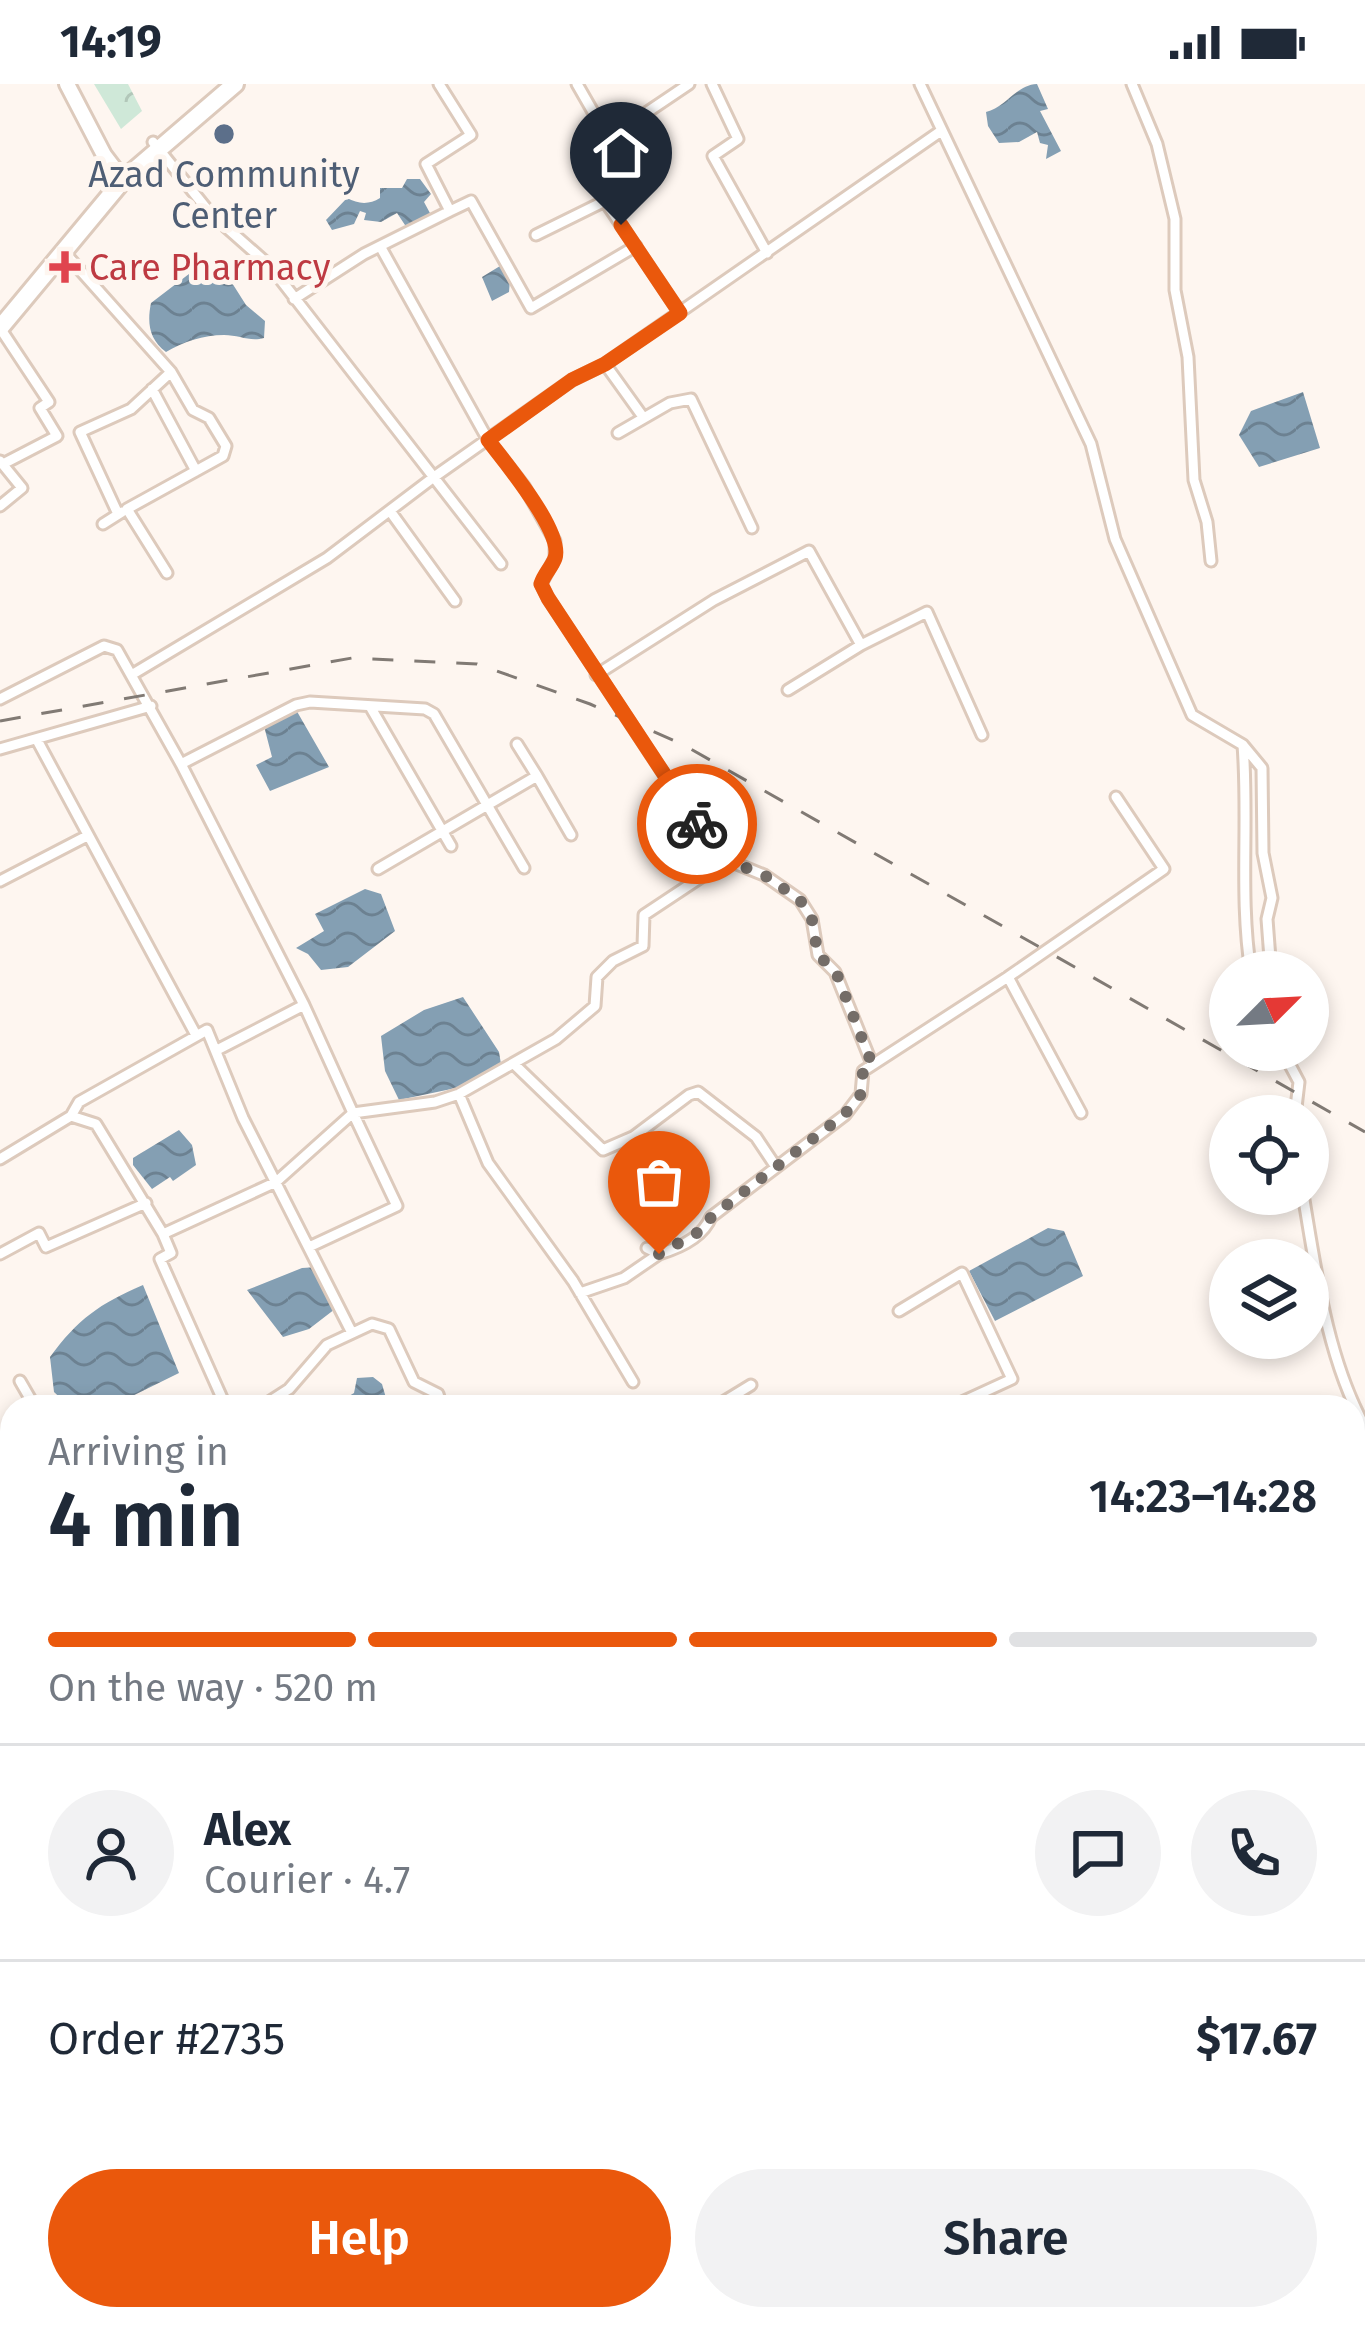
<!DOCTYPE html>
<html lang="en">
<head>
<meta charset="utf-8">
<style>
  body { margin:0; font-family:"Fira Sans",sans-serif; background:#f2f2f3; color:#1f2937; height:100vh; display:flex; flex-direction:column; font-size:45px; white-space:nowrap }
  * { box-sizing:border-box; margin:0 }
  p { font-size:39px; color:#747a83 }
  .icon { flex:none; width:66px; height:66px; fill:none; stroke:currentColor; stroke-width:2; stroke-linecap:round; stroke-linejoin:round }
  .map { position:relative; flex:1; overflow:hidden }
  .drawer { position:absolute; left:0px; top:1311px; width:1365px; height:936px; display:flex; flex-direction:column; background:#fff; border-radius:36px 36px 0 0; box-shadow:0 6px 18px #0003 }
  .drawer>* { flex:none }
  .needle { width:78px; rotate:66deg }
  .controls { position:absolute; left:1209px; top:867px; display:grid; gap:24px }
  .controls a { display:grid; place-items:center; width:120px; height:120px; border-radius:50%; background:#fff; box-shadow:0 6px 18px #0003; font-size:60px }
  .pin { position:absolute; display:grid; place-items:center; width:102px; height:102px; color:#fff; margin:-123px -51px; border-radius:50% 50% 50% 0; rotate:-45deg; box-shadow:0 0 12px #0007 }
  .pin .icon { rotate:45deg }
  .courier { position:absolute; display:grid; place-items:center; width:120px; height:120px; margin:-60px; border:9px solid #ea580c; border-radius:50%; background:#fff; color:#222; box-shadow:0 3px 15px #0007 }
  .headline em { font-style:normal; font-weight:600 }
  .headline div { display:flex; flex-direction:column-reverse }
  .headline { display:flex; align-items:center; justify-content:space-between; height:204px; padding:0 48px }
  h1 { font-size:78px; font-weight:600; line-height:90px }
  .bar { display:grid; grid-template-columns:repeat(4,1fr); gap:18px 12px; align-content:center; height:144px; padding:0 48px }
  .bar i { height:15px; border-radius:9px; background:#e0e1e3 }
  .bar .active { background:#ea580c }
  .bar p { grid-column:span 4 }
  .line { display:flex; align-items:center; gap:30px; padding:0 48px; border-top:3px solid #e0e1e3 }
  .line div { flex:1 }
  .round { display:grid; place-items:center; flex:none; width:126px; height:126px; border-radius:63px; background:#f2f2f3 }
  .primary-button { display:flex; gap:24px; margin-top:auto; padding:24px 48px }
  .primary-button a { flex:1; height:138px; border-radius:72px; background:#ea580c; color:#fff; font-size:48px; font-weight:600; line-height:138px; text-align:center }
  .primary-button a+a { background:#f2f2f3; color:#1f2937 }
  .status { display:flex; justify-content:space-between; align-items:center; height:84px; padding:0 60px; background:#fff; direction:ltr }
  .status svg { height:33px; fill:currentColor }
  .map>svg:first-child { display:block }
</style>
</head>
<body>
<div class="status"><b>14:19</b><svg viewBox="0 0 49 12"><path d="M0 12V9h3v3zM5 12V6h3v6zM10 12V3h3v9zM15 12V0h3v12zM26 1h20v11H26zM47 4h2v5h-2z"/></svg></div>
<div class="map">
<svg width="1365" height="2247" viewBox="0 0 1365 2247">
  <defs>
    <pattern id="park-crowns" width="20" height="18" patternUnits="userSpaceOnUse" patternTransform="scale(3)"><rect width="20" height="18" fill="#cfe8d8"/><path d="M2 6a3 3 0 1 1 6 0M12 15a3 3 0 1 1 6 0" fill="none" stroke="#b2c7b9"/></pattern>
    <pattern id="water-waves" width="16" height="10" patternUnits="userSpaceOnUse" patternTransform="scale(3)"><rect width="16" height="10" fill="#849fb3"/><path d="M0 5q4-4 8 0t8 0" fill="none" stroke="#6c8191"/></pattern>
  </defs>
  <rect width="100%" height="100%" fill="#fef6f0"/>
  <!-- park -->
  <path fill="url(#park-crowns)" d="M94,0H128L142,27L121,45Z"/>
  <!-- water -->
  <path fill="url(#water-waves)" d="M1037,0L1048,25L1040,27L1061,67L1046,75L1048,61L1040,59L1037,48L1019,58L999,59L988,42L986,28C1006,23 1016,1 1037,0Z
    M407,95H420L431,110L424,118L431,131L407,144L397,129L381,138L364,136L366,129L360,127L354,140L332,146L326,136L347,114C358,120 369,121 380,114V104H402Z
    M202,180H220L246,221L265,237L264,254C250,258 239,251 224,251C204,251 182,258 166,268C149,255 147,239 151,219Z
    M500,182L510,195L509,208L492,217L482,193Z
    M1303,308L1320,364L1259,383L1239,351L1251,327Z
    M295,624L329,683L270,707L256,681L272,673L265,646L268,636Z
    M365,805L381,810L395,847L348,883L321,886L308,870L296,864L324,847L315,830Z
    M463,913L499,968L501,980L456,1004L399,1016L385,987L381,952L424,926Z
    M179,1046L192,1061L196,1081L173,1097L170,1093L152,1105L133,1081V1074Z
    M1048,1144L1064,1147L1083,1192L995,1237L969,1187Z
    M318,1183L335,1225L309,1245L283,1253L247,1206L302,1184Z
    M143,1201L179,1289L110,1323H70L54,1308L50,1273C78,1235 99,1220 143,1201Z
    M373,1293L382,1300L386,1314L369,1323H355L349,1312L354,1309L357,1294Z"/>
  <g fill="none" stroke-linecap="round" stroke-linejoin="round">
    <!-- stream -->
    <path stroke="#849fb3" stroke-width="3" d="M1353,1475H1365"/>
    <!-- canal -->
    <path stroke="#849fb3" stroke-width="10" d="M0,1577L12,1569"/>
    <!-- street casing -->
    <g stroke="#ddcabc" stroke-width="15">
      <path id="street" d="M577,0L612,61L644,40L640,33L689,0
        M712,0L738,55L713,72L767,169
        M920,0L1091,360L1115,455L1192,631L1243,661L1262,684L1263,769L1272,814L1267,835L1271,888
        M1132,0L1157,60L1175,135V206L1188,273L1194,396L1207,438L1211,477
        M153,58L210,129L270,182L501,480
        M450,127L471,117L531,224L636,162
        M536,151L605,117L680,229
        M380,162L488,356L524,402L555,457V474L541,500L548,514L702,748L727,776L764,791L800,816L812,835L818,871L835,888L872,980
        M64,168L171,288L193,326L209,334L226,362L223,372L127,425L167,489
        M294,215L364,170L450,127L426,80L471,51L439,0
        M0,244L49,318L40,324L57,352L3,380
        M605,280L643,333
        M152,305L196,387
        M618,349L670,319L691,315L752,444
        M0,377L22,404L0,422
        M390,427L455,517
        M118,430L80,348L131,325L171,288
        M103,440L122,428
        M133,590L327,474L434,393L572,296L605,280L941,47
        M596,591L714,516L809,467L861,561L927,528L982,651
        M788,606L861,561
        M0,615L104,562L117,566L181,680L304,921L353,1029L276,1098L163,1150
        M371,624L451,762
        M37,656L196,951
        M517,660L537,692
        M1243,661C1249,737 1239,813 1251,888
        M0,665L151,622
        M181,680L296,621L310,618L425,625L434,630L524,784
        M378,785L537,692L571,751
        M0,797L87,752
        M1008,893L1164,785L1116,713
        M217,966L304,921
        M1282,966L1299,998L1295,1032
        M515,981L603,1066L633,1053L689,1011L698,1008L756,1053L776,1083
        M459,1010L488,1079L573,1197L633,1298
        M71,1032L96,1040L163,1150L171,1169L160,1175L226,1323
        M0,1075L71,1032L79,1018L207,946L243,1034L352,1249
        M1303,1110C1316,1187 1327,1274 1365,1343
        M309,1163L397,1122L353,1029L435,1018L459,1010L556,955L595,922L597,893L613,877L643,862L644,831L727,776
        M647,1164L659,1170C679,1164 703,1153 711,1133L845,1031L861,1010L863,987L1008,893L1081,1029
        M0,1170L39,1149L46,1163L146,1119
        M580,1209L624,1194L659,1170
        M899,1227L962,1189L1012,1295L951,1323
        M20,1297L35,1323
        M261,1323L289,1305L327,1261L372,1240L389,1245L414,1298L438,1310L442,1323
        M715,1323L751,1301
        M1353,1401L1365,1408
        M1353,1523L1360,1522L1365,1539
        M1353,1812L1365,1834
        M0,1912L12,1905
        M1353,1976L1365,1999
        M0,2028L12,2021
        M1353,2120L1365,2113
        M1353,2228L1363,2247
        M379,2235L391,2247
        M626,2235L635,2247
        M1206,2235L1212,2247
        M1304,2235L1311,2247
        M286,2247L290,2235
        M470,2247L494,2235
        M1118,2247L1141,2235"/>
    </g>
    <!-- secondary casing -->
    <g stroke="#ddcabc" stroke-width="20">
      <path id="secondary" d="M67,0L104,71L123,96
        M0,1469L12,1485
        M212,2247L234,2235"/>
    </g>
    <!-- highway casing -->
    <g stroke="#ddcabc" stroke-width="22">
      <path id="highway" d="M0,244L123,96L235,0"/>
    </g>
    <!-- street -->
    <use href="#street" stroke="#fff" stroke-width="9"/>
    <!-- secondary -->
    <use href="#secondary" stroke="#fff" stroke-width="14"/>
    <!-- highway -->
    <use href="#highway" stroke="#fff" stroke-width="16"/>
    <!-- rail -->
    <path stroke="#817a74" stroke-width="3" stroke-dasharray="21 21" stroke-linecap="butt" d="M0,637L352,574L477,580L590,620L682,660L1365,1048"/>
  </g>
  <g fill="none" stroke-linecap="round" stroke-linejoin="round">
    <!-- done -->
    <path stroke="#746d68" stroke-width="12" stroke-dasharray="0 21.6" d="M659,1170L706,1144L711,1133L845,1030L861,1010L863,987L872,980L836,888L818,871L812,836L800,816L764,791L727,776L697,740"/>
    <!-- route -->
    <path stroke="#ea580c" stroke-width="15" d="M621,141L680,229L605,280L572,296L488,356C504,377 564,448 555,474C552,483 544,490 541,500L548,514L697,740"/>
  </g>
  <!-- markers -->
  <circle fill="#5c6f8a" stroke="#fef6f0" stroke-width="4.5" cx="224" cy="50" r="12"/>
  <path fill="#e0444e" stroke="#fef6f0" stroke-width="4.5" d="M59 165h12v12h12v12h-12v12h-12v-12h-12v-12h12z"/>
  <g text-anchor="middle" stroke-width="10" stroke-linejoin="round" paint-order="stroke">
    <!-- service labels -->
    <g font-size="36" fill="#4e5e75" stroke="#fef6f0">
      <text x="224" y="103">Azad Community<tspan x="224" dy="41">Center</tspan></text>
    </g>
    <!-- health labels -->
    <g font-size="36" fill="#be3a42" stroke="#fef6f0" text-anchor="start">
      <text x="89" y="196">Care Pharmacy</text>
    </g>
  </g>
</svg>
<div class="controls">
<a><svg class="needle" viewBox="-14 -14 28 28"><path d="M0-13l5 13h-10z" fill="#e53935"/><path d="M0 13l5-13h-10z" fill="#747a83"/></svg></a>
<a><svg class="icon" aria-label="locate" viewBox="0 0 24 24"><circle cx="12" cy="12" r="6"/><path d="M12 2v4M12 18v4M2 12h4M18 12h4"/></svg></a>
<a><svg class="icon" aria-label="layers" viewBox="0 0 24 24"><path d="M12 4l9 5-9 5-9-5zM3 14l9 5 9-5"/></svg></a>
</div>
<div class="pin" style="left:659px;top:1170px;background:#ea580c"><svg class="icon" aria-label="bag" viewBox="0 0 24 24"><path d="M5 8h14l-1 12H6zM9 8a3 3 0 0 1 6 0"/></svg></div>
<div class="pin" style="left:621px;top:141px;background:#1f2937"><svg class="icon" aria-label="home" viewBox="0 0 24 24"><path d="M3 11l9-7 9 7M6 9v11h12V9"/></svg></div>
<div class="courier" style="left:697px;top:740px"><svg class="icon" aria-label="bike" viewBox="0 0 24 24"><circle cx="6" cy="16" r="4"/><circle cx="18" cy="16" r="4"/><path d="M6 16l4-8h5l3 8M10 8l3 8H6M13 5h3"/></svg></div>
<section class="drawer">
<div class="headline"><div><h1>4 min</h1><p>Arriving in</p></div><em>14:23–14:28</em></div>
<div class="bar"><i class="active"></i><i class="active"></i><i class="active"></i><i></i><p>On the way · 520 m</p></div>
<div class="line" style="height:216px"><a class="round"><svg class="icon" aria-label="person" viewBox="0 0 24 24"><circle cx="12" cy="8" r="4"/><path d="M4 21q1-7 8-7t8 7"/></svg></a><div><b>Alex</b><p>Courier · 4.7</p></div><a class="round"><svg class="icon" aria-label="chat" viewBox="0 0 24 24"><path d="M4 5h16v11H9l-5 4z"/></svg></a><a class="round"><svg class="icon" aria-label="phone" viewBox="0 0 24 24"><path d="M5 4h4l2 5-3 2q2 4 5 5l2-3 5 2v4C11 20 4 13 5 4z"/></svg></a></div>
<div class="line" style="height:156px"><div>Order #2735</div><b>$17.67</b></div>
<div class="primary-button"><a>Help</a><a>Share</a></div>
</section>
</div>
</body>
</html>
